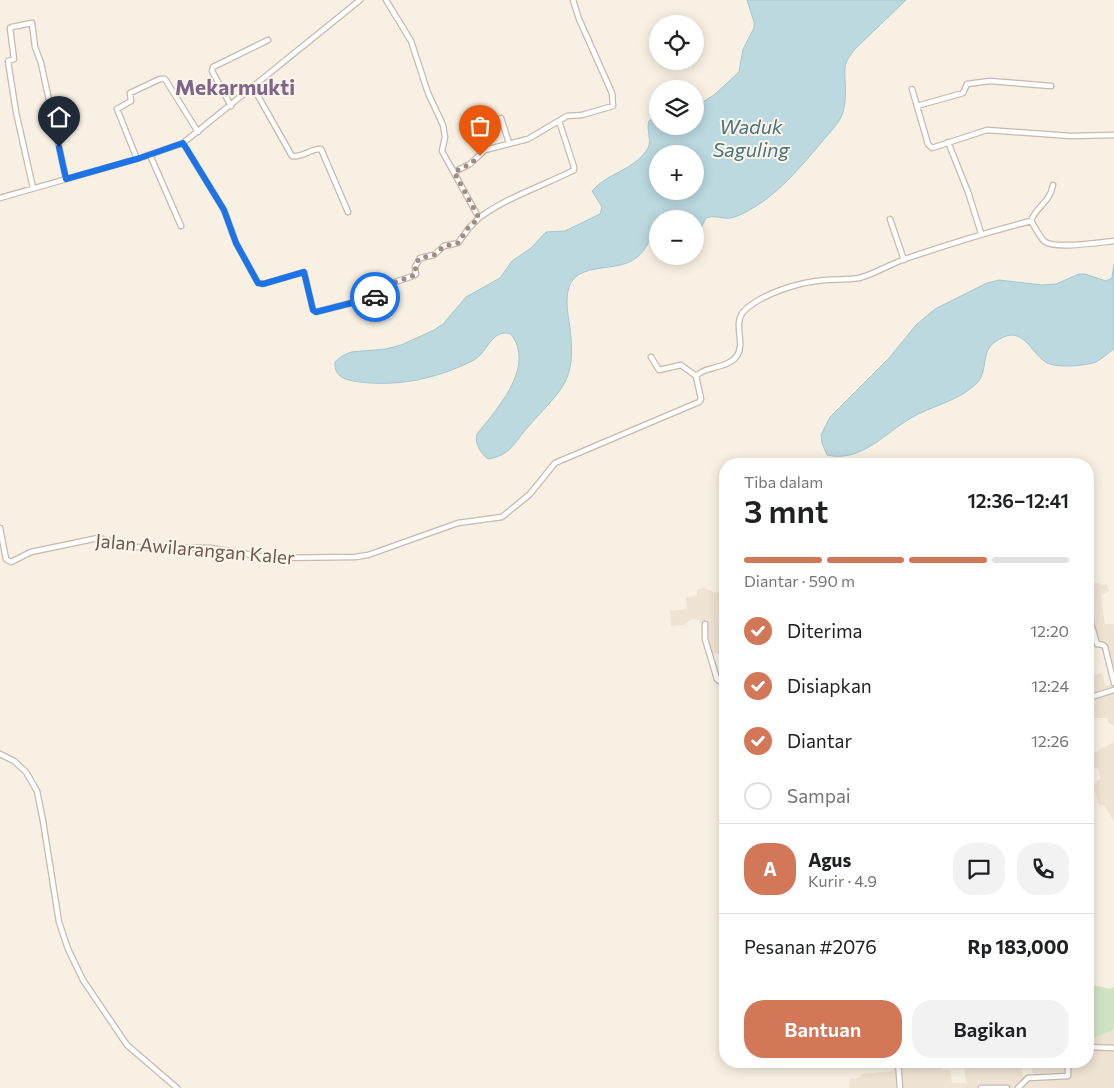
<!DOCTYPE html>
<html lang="id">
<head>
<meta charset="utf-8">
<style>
  body { margin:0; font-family:Commissioner,sans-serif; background:#f2f2f2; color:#202124; height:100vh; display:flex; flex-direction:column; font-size:19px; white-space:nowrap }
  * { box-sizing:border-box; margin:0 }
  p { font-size:16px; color:#757577 }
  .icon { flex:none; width:28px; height:28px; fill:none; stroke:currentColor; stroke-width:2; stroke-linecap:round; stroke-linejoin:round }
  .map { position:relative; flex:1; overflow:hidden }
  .side { position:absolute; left:719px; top:458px; width:375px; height:610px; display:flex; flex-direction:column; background:#fff; border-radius:20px; box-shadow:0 2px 12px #0003 }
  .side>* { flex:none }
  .controls { position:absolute; left:649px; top:15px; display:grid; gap:10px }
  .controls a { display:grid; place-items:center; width:55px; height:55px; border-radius:50%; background:#fff; box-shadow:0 2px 12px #0003; font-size:25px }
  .pin { position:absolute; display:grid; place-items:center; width:42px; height:42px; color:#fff; margin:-51px -21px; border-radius:50% 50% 50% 0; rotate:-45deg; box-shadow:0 0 5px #0007 }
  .pin .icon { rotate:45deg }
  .courier { position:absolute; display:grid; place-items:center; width:50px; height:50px; margin:-25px; border:4px solid #1a73e8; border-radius:50%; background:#fff; color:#222; box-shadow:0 1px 6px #0007 }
  .head em { font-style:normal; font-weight:600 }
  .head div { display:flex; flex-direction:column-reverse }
  .head { display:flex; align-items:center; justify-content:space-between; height:85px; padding:0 25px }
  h1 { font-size:32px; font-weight:600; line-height:38px }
  .bar { display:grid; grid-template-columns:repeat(4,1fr); gap:8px 5px; align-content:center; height:60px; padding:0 25px }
  .bar i { height:6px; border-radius:4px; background:#e0e0e0 }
  .bar .active { background:#d27859 }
  .bar p { grid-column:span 4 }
  .line { display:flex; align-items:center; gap:12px; padding:0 25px; border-top:1px solid #e0e0e0 }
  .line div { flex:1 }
  .round { display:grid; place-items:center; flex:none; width:52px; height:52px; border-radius:20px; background:#f2f2f2 }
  ol { padding:0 25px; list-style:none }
  li { display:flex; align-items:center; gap:15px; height:55px }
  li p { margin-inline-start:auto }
  li .icon { padding:5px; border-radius:50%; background:#d27859; color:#fff; stroke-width:4 }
  li:last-child { color:#757577 }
  li i { width:28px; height:28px; border:2px solid #e0e0e0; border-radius:50% }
  .cta { display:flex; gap:10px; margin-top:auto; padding:10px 25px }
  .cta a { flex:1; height:58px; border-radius:20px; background:#d27859; color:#fff; font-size:20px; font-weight:600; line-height:58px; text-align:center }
  .cta a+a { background:#f2f2f2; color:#202124 }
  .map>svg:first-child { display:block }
</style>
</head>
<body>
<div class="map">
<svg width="1114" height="1088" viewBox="0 0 1114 1088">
  <rect width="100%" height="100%" fill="#f8f1e3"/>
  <!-- residential -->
  <path fill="#efe3d3" d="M1088,570L1091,583H1099L1101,585L1107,584L1109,591L1101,595L1105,624H1113L1114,626V726L1108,722L1107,718H1093L1088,704V677L1102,673L1106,686L1113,684L1103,647L1088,649Z
    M704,588L716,593L725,591V657L724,653L707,654L702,638V626L699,620L691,619L684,625L671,626L670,611L687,609L686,597L697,596V590Z
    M1114,742V821L1104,805H1099L1093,785L1101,778L1098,768L1088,770V756Z
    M1114,1030V1088H849L850,1079L860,1078L862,1074L893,1071V1061H940L942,1070H950L952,1083H966L964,1066L982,1063L983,1061H1020L1023,1076H1033L1031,1061H1089L1093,1056L1091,1039Z"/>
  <!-- green -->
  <path fill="#d0e4c4" d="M1088,984L1110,989L1114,987V1030L1091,1039L1093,1056L1089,1061Z"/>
  <!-- water -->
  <path fill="#bbd9df" stroke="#a3c7cf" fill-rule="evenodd" d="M747,0H906L854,50C851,55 846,60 845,67C844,83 848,94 843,112C840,123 828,134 821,143C796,172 772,202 735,217C723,221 716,214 706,218L695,240V219H658L657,238L650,240C646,247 642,254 636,258C618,273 578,261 569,287C565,300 568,315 570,328C577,383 561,389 528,427C514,442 512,455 488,459C481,454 474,443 477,434C495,411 534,370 513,337C511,333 505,332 500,334C489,338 485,354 474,360C439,378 399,387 360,382C346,380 334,378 335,362L342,356L351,352L386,349L401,345L434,330L443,324L466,297L500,278L512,261L531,248L546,232L565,231L600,214L602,207L592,191C606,173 636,170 648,148C652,140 646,130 649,121L657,117L658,126H695V107L714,95L739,72L743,49L754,28V22ZM658,154H695V191H658Z
    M1114,264V349C1108,353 1102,359 1096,362C1085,366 1053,369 1044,361C1028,348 1021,323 995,342C981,351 988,370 978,382C960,401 933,405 911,418C885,433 861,463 827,455L822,443L821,435L830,417L890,357L916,325L935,309L987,283L999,280L1042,285L1056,284L1079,274H1085L1106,281L1112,278Z"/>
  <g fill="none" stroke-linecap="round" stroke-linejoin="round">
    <!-- street casing -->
    <g stroke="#c7b9ac" stroke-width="7">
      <path id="street" d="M386,0L411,41L428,93L443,125L445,137L442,151L479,218C507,197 543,186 574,170V167L559,121
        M253,87L292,156C303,158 311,148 321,149L348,212
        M912,89L928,144L932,148L987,130L1071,136L1114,135
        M231,106L212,71L213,67L268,40
        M917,106L963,93L967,84L990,81L1051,86
        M501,118L509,143
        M948,142L968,192L981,233
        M183,143L224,210L236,243L258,283L263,284L304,272L313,310L316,312L375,297L383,286L413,276L416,274L415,267L420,258L434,255L444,246L458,243L469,228L479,218
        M150,155L181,226
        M137,159L117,109L131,101L130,93L160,79H165L198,132
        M454,172L470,164L485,150L528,139L567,116L582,115L613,106L612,93L579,19L573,0
        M33,188L16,112L8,61L14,59L10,28L12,27L32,23L35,47L41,63L66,179
        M0,198L140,158L183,143L360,0
        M890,219L904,260
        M1031,221C1035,227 1039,236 1044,241C1053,250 1101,242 1114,241
        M1031,221C1037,205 1050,203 1053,185
        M651,357L659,370L681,365L696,376
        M0,528L6,559L11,562L31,552L98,538L134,547L211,548L270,558L355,557L368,555L458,523L502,517L530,494L555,463L699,402L701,399L696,376C705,366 726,369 736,357C747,344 731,323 745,310C763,293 800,282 825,280C836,279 848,280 859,278C872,275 891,264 905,259C946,245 988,232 1031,221
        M1088,613L1097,644L1103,645L1105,647L1114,683
        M705,624V639L717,679L719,681L725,679
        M1088,698L1114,690
        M0,754L14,761L26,772L37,791L43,821L59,922L68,949L83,980L127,1045L177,1088
        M1088,1047L1114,1048
        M898,1061L900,1088
        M981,1088H1007
        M1018,1088L1028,1078L1068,1076V1061"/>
    </g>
    <!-- street -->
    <use href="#street" stroke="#fff" stroke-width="4.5"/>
  </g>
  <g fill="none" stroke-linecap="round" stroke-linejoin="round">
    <!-- done -->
    <path stroke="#9e8e82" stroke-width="5" stroke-dasharray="0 9" d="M375,297L381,287L415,275L416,263L420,258L434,255L444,246L458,243L468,228L479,218L454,172L470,164L480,156"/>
    <!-- route -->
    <path stroke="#1a73e8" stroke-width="6" d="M59,147L66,179L140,158L183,143L224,210L236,243L258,283L263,284L304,272L313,310L316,312L375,297"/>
  </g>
  <g text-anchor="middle" stroke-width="4" stroke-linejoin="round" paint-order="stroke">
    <!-- street labels -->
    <g font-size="19" fill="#6d594d" stroke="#fcf5e9">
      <text transform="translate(195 549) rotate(5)" y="7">Jalan Awilarangan Kaler</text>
    </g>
    <!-- water labels -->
    <g font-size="20" font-style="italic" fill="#4a747e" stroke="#fcf5e9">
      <text x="751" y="134">Waduk<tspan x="751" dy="23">Saguling</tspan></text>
    </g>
    <!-- quarter labels -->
    <g font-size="21" font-weight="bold" fill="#7e6589" stroke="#fcf5e9">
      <text x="235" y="95">Mekarmukti</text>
    </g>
  </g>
</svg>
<div class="controls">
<a><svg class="icon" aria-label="locate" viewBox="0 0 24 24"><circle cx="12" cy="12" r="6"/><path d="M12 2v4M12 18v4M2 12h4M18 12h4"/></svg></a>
<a><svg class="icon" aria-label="layers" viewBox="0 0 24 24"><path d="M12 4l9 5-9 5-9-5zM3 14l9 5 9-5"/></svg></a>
<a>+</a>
<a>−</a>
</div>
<div class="pin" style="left:480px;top:156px;background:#ea580c"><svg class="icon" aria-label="bag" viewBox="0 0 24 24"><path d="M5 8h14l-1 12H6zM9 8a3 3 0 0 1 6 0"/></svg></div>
<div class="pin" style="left:59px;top:147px;background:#1f2937"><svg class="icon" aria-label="home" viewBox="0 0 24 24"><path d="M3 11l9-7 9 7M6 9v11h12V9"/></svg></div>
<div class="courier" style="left:375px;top:297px"><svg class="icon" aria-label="car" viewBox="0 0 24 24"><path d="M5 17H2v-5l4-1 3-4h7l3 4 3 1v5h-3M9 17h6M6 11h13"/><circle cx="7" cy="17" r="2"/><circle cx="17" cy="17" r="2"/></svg></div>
<section class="side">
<div class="head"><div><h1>3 mnt</h1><p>Tiba dalam</p></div><em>12:36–12:41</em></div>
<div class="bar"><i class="active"></i><i class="active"></i><i class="active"></i><i></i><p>Diantar · 590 m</p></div>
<ol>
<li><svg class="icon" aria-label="check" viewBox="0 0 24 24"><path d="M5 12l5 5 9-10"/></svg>Diterima<p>12:20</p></li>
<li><svg class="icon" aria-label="check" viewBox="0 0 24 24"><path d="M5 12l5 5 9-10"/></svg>Disiapkan<p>12:24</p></li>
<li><svg class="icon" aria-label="check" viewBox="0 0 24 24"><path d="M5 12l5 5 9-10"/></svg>Diantar<p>12:26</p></li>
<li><i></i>Sampai</li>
</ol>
<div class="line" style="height:90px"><b class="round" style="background:#d27859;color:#fff">A</b><div><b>Agus</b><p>Kurir · 4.9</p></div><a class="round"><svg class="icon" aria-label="chat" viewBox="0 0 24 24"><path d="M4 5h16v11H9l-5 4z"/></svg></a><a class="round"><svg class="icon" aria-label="phone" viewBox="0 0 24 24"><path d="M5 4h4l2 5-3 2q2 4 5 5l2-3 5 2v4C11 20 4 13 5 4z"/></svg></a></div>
<div class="line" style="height:65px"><div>Pesanan #2076</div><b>Rp 183,000</b></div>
<div class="cta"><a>Bantuan</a><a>Bagikan</a></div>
</section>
</div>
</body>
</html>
